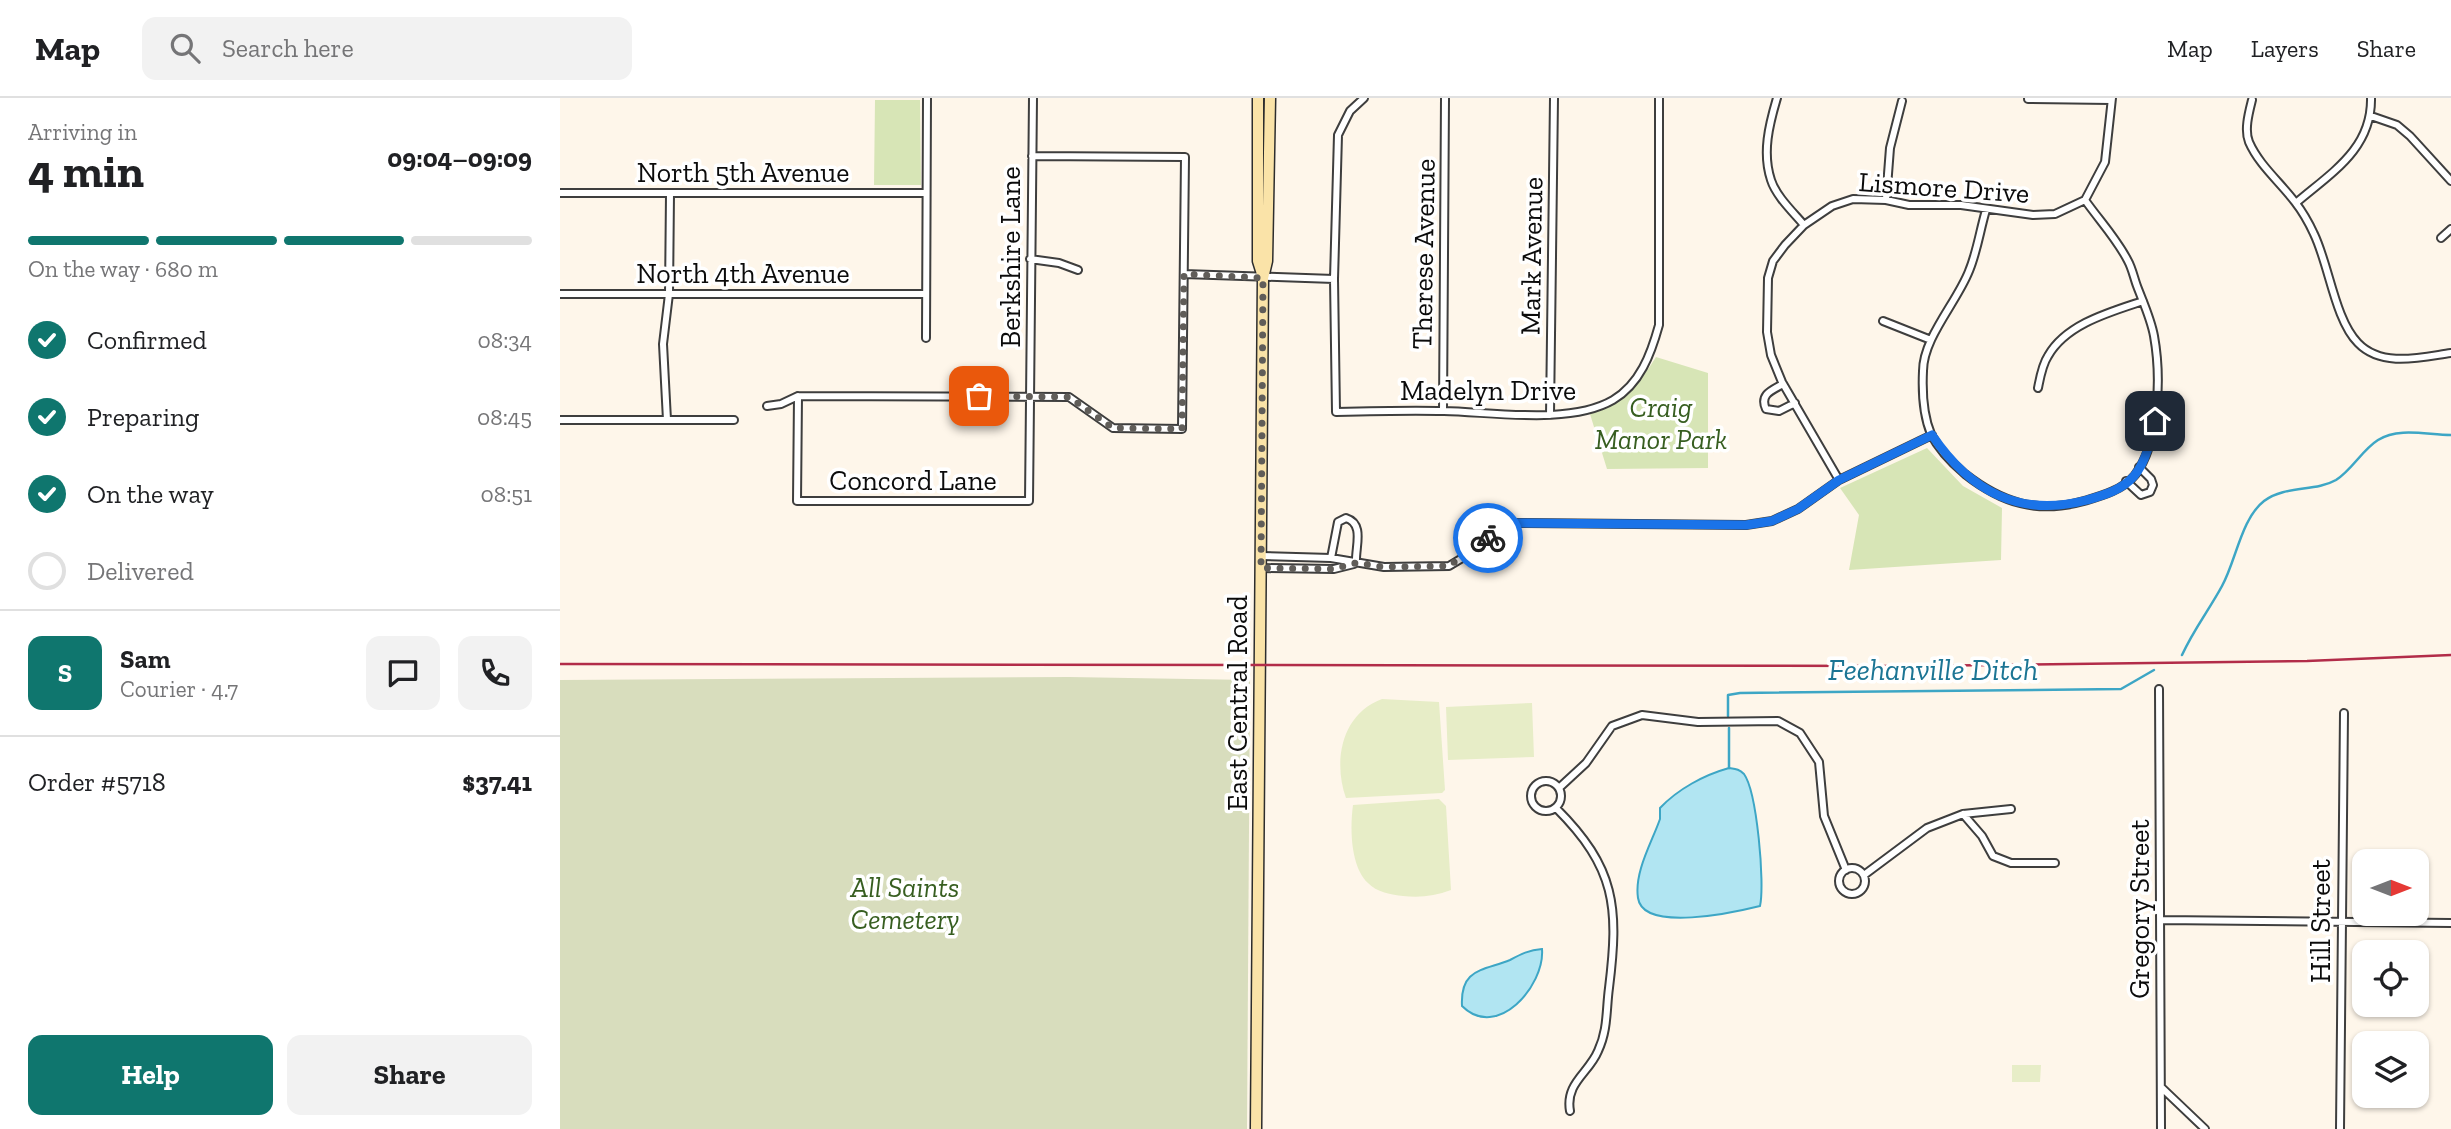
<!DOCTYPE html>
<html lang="en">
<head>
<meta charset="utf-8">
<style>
  body { margin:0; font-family:"Zilla Slab",serif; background:#f2f2f2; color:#202124; height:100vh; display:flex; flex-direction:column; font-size:26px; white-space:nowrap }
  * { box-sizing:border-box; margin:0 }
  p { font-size:23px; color:#757577 }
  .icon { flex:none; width:38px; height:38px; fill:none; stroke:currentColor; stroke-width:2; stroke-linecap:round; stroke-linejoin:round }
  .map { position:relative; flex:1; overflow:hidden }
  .side { display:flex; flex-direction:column; background:#fff; width:560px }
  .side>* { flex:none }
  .needle { width:46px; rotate:90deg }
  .controls { position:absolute; left:1792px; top:751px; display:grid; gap:14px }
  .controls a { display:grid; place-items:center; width:77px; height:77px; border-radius:14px; background:#fff; box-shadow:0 2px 5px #0004; font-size:35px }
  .pin { position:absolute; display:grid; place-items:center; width:60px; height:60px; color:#fff; margin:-30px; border-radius:14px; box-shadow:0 4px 10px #0006 }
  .courier { position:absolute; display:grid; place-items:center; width:70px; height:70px; margin:-35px; border:5px solid #1a73e8; border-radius:50%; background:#fff; color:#222; box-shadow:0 2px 9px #0007 }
  .headline em { font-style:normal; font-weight:700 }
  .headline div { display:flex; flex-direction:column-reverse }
  .headline { display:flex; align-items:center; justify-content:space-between; height:119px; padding:0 28px }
  h1 { font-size:46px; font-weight:700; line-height:52px }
  .bar { display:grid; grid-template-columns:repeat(4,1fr); gap:10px 7px; align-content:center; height:84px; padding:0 28px }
  .bar i { height:9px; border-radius:5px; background:#e0e0e0 }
  .bar .active { background:#0f766e }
  .bar p { grid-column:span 4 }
  .line { display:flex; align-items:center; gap:18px; padding:0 28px; border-top:2px solid #e0e0e0 }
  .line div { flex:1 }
  .round { display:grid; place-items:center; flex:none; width:74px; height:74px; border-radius:14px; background:#f2f2f2 }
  ol { padding:0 28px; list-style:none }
  li { display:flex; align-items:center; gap:21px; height:77px }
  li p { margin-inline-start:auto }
  li .icon { padding:7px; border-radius:50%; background:#0f766e; color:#fff; stroke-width:4 }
  li:last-child { color:#757577 }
  li i { width:38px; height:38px; border:4px solid #e0e0e0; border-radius:50% }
  .button { display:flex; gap:14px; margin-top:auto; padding:14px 28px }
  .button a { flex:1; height:80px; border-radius:14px; background:#0f766e; color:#fff; font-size:28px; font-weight:700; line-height:80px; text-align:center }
  .button a+a { background:#f2f2f2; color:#202124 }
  header { display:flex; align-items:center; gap:42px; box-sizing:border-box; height:98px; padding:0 35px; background:#fff; border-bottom:2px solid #e0e0e0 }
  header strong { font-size:33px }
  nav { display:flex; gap:38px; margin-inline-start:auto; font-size:24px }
  .search { width:490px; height:63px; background:#f2f2f2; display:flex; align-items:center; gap:18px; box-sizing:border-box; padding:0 24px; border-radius:14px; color:#757577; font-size:26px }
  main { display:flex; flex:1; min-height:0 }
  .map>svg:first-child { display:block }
</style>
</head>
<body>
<header>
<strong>Map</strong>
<div class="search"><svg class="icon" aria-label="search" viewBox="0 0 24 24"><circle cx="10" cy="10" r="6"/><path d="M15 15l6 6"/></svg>Search here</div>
<nav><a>Map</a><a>Layers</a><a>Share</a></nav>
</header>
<main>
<section class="side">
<div class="headline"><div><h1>4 min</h1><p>Arriving in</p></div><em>09:04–09:09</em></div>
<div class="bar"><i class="active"></i><i class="active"></i><i class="active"></i><i></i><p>On the way · 680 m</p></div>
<ol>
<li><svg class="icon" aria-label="check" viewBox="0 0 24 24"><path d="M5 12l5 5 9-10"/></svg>Confirmed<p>08:34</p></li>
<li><svg class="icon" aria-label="check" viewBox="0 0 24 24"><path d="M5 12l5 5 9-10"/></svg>Preparing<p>08:45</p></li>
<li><svg class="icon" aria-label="check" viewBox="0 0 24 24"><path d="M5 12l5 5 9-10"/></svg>On the way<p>08:51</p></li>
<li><i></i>Delivered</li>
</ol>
<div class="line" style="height:126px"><b class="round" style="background:#0f766e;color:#fff">S</b><div><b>Sam</b><p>Courier · 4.7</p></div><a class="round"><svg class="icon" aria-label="chat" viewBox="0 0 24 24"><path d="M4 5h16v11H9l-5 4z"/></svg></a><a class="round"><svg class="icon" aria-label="phone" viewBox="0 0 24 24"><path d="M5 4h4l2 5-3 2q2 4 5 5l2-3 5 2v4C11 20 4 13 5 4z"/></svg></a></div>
<div class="line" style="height:91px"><div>Order #5718</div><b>$37.41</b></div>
<div class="button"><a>Help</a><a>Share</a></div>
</section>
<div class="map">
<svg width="1891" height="1031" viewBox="0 0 1891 1031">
  <rect width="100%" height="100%" fill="#fef6ea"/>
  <!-- green -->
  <path fill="#d7e5b6" d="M315,2H360L361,87H314Z
    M1096,259L1148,275V370L1047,371L1030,316C1060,304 1079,287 1096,259Z
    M1367,350L1403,388L1442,410L1441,462L1289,472L1299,417L1280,390Z"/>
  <!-- cemetery -->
  <path fill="#d8ddbd" d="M509,579L690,582L687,1031H0V582Z"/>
  <!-- pitch -->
  <path fill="#e7edc7" d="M822,601L879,604L885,692L882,695L786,700C773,664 781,616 822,601Z
    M972,605L974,659L888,662L886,609Z
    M879,701L886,708L891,792C875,798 860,800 843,798C832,797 816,794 808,785C790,768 790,729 793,707Z
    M1452,967H1481L1480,984H1452Z"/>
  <!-- water -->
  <path fill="#b1e5f2" stroke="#3da6c5" stroke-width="2" d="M1169,670C1176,671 1179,671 1184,676C1197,694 1205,786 1200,808C1176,814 1083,835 1078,800C1074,774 1092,744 1100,721V710C1118,691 1144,677 1169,670Z
    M982,851C985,888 937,943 902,908C900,870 923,873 950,862C961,856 969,852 982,851Z"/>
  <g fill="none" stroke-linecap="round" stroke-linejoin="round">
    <!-- stream -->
    <path stroke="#3da6c5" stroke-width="2.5" d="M1622,557C1634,531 1649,512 1662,488C1676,463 1681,421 1704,403C1725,387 1755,394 1776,382C1792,372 1802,352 1818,342C1839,329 1867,337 1891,337
      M1168,618V597L1180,595L1561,591L1594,572
      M1169,630V670"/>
    <!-- street casing -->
    <g stroke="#3e3e3e" stroke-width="10">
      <path id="street" d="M804,0L790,13L778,37L774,181L776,314C812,313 848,312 884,313C933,314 1010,327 1053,302C1080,286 1091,256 1099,227V0
        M1217,0C1209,27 1202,55 1211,82C1216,98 1233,114 1244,127
        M1468,1L1551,2
        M1692,2C1689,14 1684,32 1689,44C1699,67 1720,84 1735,104C1742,113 1749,125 1754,136C1769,167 1775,222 1798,245C1822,270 1862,259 1891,255
        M1811,18L1837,27L1850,38L1891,83
        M0,95H366
        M1326,102L1330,50L1342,3
        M1736,105C1771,75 1812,51 1811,0
        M1426,112C1420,132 1417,154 1409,173C1397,204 1363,240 1363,273C1362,294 1363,317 1371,336C1379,352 1392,365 1405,376C1442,405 1477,416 1524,403C1541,398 1563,392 1575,377C1600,344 1601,277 1594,238C1591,221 1583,204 1577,188C1574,180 1572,170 1568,163C1557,141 1539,122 1525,102L1545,64L1552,0
        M1881,140L1891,131
        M470,161L499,165L518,172
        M624,176L774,181
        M0,196H366
        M1323,223L1371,242
        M366,240L367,0
        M1223,286C1213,292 1199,296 1206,311L1219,313L1235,305
        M1478,290C1480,280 1482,267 1488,258C1506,226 1550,214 1583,203
        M238,298L237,403H469L473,0
        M207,308L221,306L238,298L509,299L553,330L622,331L625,59L472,58
        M883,313L885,0
        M990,317L994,0
        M0,322H174
        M107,322L103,246L109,196L110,96
        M1279,382L1222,284L1211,257L1207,234L1208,180L1213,163L1225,147L1244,127L1272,108L1293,101L1326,102L1349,107H1401L1473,117L1495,116L1525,102
        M1566,383L1581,397L1590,394L1593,387L1591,381L1579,369
        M917,450C909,443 902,436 906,425L917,422L932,436
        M701,458L771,460L824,469L889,468L914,453L933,435L957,425L1186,427L1212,423L1238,411L1279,382L1372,337
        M771,460L778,424L786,420C805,426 795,449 796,465
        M701,470L774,471L794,466
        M1599,591L1601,1031
        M971 698a15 15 0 1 1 30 0a15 15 0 1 1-30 0Z
        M999,690L1026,665L1052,628L1082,617L1138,624L1218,623L1240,635L1259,664L1264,718L1286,772
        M996,710C1056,770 1059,809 1049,890C1046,912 1048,932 1038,953C1029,975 1005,985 1010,1013
        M1403,716L1422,738L1433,758L1451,765H1495
        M1279 783a13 13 0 1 1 26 0a13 13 0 1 1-26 0Z
        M1304,777L1367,730L1403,716L1451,711
        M1600,822L1891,825
        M1602,990L1645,1031
        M1780,1031L1784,615"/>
    </g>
    <!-- secondary casing -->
    <g stroke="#2d2d2d" stroke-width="13">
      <path id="secondary" d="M698,0V163L703,179
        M696,1031L703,180L707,163L710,0"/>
    </g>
    <!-- street -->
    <use href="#street" stroke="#fff" stroke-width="6"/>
    <!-- secondary -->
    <use href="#secondary" stroke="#fae3a8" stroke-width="10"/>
    <!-- rail -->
    <path stroke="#b22c49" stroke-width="2.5" d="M0,566L1352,568L1747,563L1891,557"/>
  </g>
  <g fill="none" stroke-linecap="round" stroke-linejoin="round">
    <!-- done -->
    <path stroke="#605d59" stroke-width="7" stroke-dasharray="0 12.6" d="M419,298L509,299L553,330L622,331L624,176L703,180L701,470L774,471L796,465L824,469L889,468L928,440"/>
    <!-- route -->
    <path stroke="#1a73e8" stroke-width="9" d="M928,440L933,435L957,425L1186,427L1212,423L1238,411L1279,382L1372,337C1410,393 1459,420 1527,402C1544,397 1562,392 1574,378C1586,364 1591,341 1595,323"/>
  </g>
  <g text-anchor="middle" stroke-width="7" stroke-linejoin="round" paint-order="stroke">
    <!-- street labels -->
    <g font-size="28" fill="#0b0b0b" stroke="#fff">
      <text x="183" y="84">North 5th Avenue</text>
      <text transform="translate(1384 89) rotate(4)" y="10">Lismore Drive</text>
      <text transform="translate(863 156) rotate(-89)" y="10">Therese Avenue</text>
      <text transform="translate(971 158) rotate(-89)" y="10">Mark Avenue</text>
      <text transform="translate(450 159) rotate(-90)" y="10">Berkshire Lane</text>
      <text x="183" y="185">North 4th Avenue</text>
      <text x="928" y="302">Madelyn Drive</text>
      <text x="353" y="392">Concord Lane</text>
      <text transform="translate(677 605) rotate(-90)" y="10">East Central Road</text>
      <text transform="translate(1579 811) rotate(-90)" y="10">Gregory Street</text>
      <text transform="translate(1760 823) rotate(-90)" y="10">Hill Street</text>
    </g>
    <!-- park labels -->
    <g font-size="28" font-style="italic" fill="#375e20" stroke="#fff">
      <text x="1101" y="319">Craig<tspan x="1101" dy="32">Manor Park</tspan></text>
      <text x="345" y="799">All Saints<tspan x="345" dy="32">Cemetery</tspan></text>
    </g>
    <!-- water labels -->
    <g font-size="30" font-style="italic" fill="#1c7594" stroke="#fff">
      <text x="1373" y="582">Feehanville Ditch</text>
    </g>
  </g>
</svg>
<div class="controls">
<a><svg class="needle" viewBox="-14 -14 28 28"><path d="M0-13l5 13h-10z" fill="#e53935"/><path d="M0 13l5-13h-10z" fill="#757577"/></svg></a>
<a><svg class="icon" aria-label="locate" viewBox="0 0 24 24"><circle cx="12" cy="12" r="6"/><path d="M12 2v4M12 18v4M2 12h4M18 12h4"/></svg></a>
<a><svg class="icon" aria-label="layers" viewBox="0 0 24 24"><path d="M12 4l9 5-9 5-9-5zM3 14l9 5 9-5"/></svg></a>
</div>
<div class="pin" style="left:419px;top:298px;background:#ea580c"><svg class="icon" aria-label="bag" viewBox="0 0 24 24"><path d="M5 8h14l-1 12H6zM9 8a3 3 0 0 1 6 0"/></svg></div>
<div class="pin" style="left:1595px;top:323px;background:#1f2937"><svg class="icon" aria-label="home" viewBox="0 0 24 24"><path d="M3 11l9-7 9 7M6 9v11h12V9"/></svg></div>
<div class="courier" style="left:928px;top:440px"><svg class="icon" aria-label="bike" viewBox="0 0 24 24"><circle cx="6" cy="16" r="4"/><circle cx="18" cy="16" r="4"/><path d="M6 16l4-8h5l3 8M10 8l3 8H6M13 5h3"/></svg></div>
</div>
</main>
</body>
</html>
